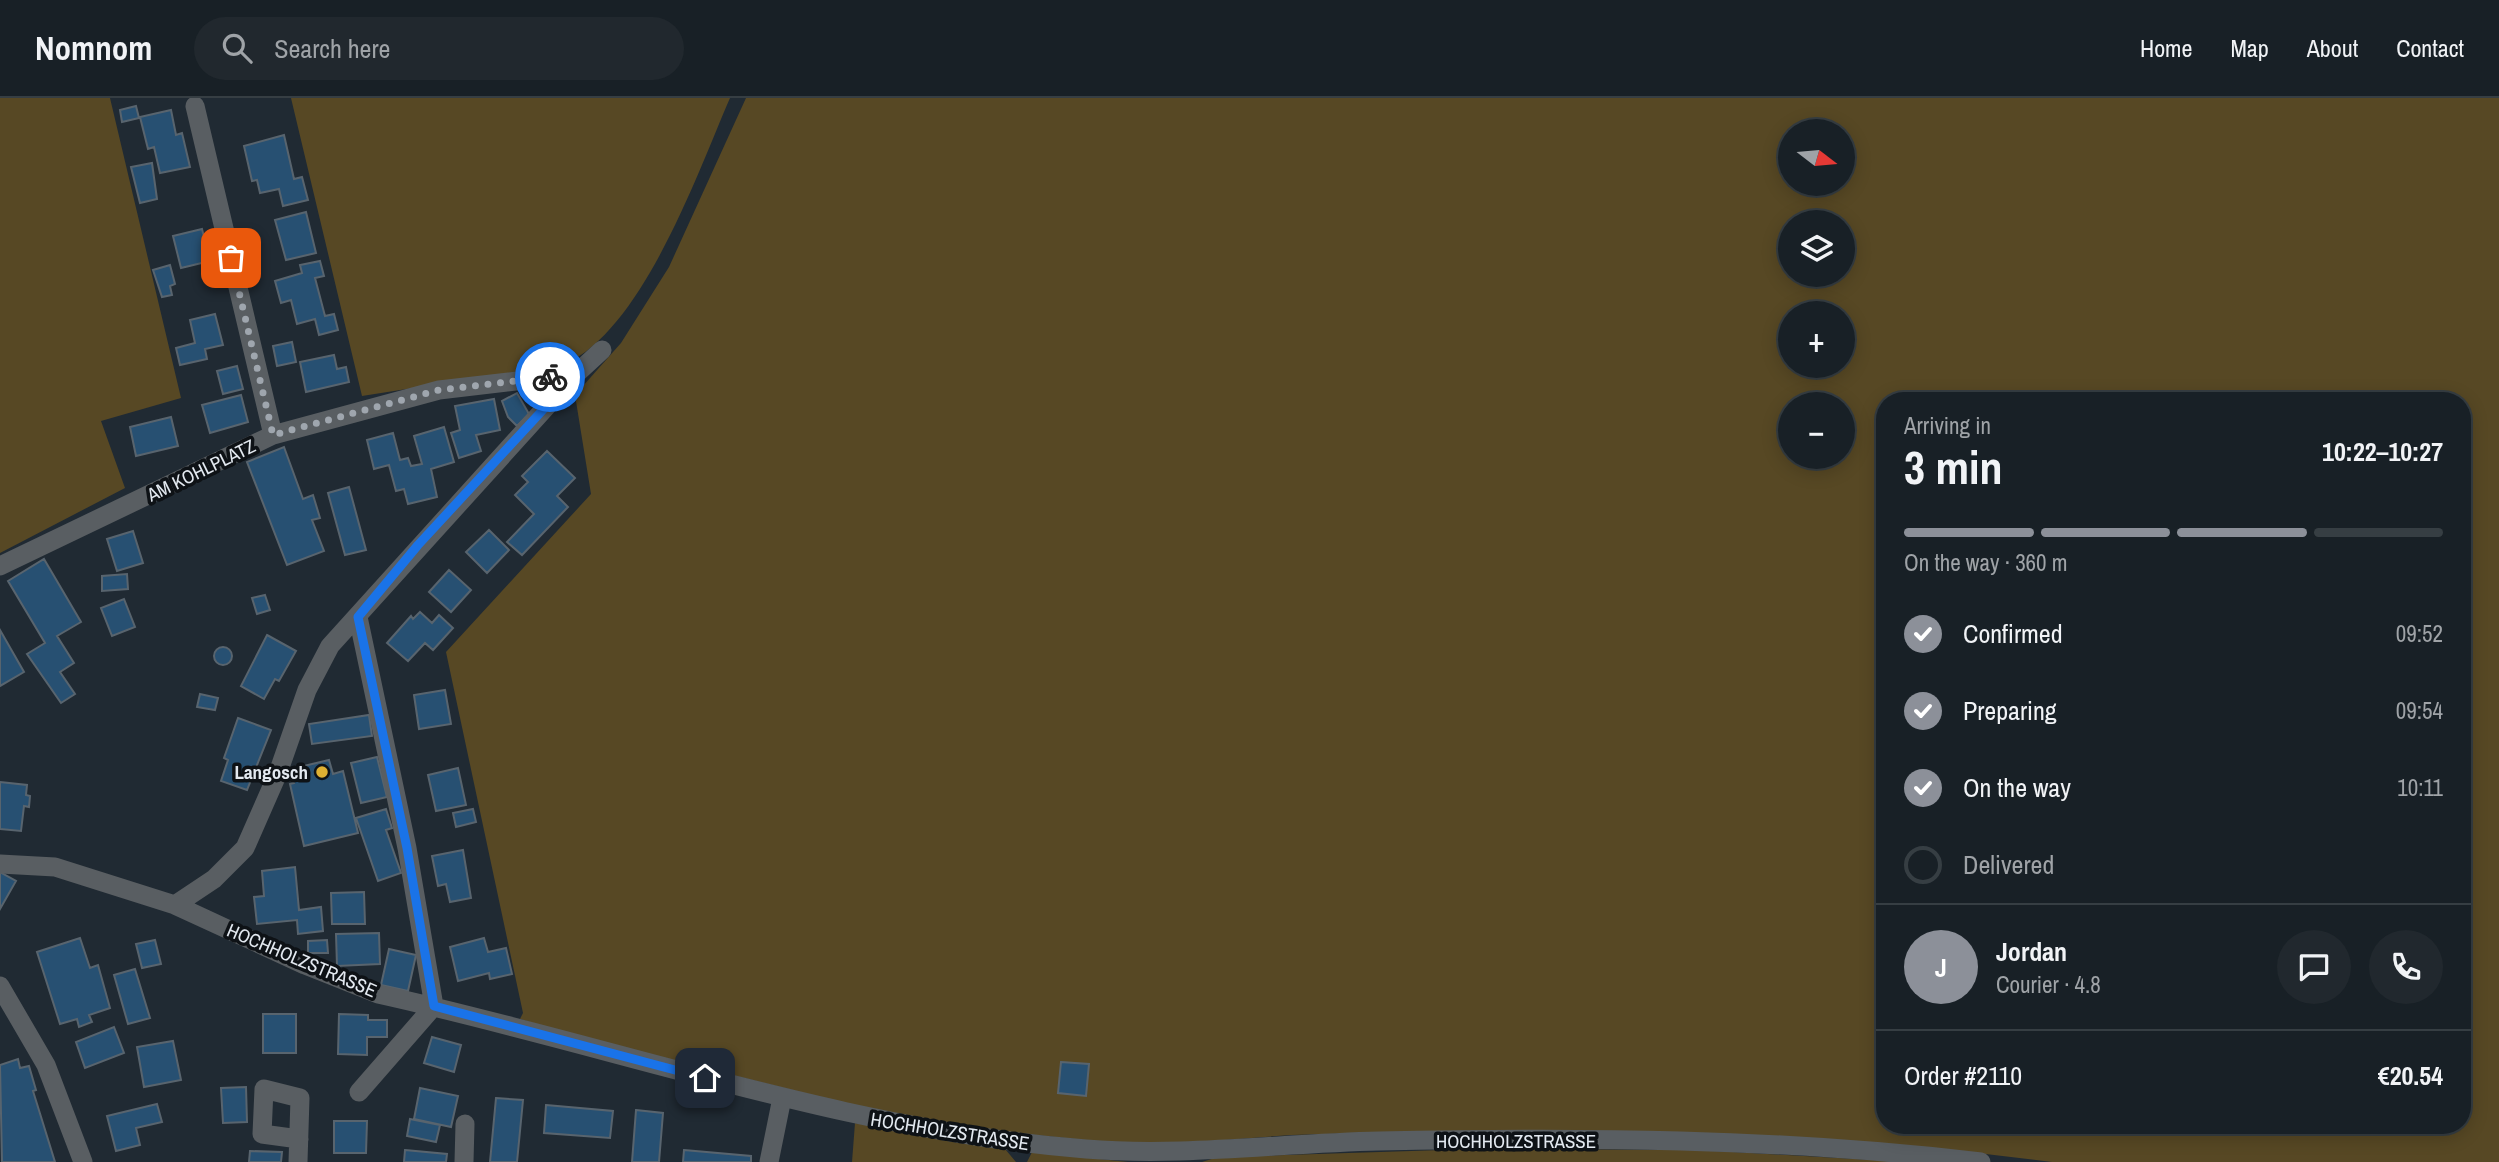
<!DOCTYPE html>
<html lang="en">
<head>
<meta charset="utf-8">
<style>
  body { margin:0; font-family:"Archivo Narrow",sans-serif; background:#21282e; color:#f1f3f6; height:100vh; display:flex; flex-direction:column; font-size:26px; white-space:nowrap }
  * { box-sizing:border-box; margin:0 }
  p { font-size:23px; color:#9fa3a7 }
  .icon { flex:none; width:38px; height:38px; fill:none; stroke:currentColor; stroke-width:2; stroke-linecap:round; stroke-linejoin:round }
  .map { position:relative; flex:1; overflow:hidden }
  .sheet { position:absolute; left:1876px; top:294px; width:595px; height:742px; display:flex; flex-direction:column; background:#182026; border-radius:28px; box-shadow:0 4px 18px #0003,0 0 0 2px #363e43 }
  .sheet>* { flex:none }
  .needle { width:46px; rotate:106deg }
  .buttons { position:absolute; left:1778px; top:21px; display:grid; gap:14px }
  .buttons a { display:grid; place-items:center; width:77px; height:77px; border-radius:50%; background:#182026; box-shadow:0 4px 18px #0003,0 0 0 2px #363e43; font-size:35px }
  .pin { position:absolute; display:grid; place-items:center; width:60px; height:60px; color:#fff; margin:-30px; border-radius:14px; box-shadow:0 4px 10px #0006 }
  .courier { position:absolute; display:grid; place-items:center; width:70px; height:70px; margin:-35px; border:5px solid #1a73e8; border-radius:50%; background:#fff; color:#222; box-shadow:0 2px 9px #0007 }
  .headline em { font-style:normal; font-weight:700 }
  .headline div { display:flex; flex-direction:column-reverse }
  .headline { display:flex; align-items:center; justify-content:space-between; height:119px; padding:0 28px }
  h1 { font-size:46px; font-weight:700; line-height:52px }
  .bar { display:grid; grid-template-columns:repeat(4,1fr); gap:10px 7px; align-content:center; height:84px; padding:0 28px }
  .bar i { height:9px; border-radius:5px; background:#363e43 }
  .bar .active { background:#8c9099 }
  .bar p { grid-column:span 4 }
  .line { display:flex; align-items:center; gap:18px; padding:0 28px; border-top:2px solid #363e43 }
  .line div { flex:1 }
  .round { display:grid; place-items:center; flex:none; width:74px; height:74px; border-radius:37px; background:#21282e }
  ol { padding:0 28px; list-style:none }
  li { display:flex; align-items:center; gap:21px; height:77px }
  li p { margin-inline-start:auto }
  li .icon { padding:7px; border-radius:50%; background:#8c9099; color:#fff; stroke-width:4 }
  li:last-child { color:#9fa3a7 }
  li i { width:38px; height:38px; border:4px solid #363e43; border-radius:50% }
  header { display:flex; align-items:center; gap:42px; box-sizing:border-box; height:98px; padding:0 35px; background:#182026; border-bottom:2px solid #363e43 }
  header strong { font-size:33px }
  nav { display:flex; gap:38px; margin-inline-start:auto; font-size:24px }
  .search { width:490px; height:63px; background:#21282e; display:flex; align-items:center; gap:18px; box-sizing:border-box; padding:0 24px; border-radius:38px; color:#9fa3a7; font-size:26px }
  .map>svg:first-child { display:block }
</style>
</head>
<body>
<header>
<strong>Nomnom</strong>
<div class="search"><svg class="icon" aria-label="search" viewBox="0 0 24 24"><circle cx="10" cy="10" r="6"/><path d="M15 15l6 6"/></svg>Search here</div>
<nav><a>Home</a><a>Map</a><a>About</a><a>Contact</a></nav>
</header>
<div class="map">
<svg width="2499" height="1064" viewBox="0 0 2499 1064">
  <rect width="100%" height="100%" fill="#202a33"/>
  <!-- green -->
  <path fill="#574824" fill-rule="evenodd" d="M0,0H110L181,300L101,323L125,390L0,455Z
    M291,0H730C697,76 643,231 565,266L362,298Z
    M746,0H2499V1064H2052L1952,1052L1431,1033L1291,1037L1185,1045L1104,1044L995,1033L864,1010L584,940L520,921L523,915L446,554L591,396L575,297L621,245L669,169ZM1790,33H1843V86H1790ZM1790,124H1843V177H1790ZM1790,215H1843V268H1790ZM1885,303H2462V1027H1885ZM1790,306H1843V359H1790Z
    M855,1025L1005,1051L1016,1064H852Z
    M1474,1051L1698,1052L1907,1064H1202L1218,1059Z
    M1032,1054L1128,1064H1027Z"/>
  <!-- building -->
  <path fill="#275072" stroke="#58646e" stroke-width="2" d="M136,8L139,20L122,24L120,12Z
    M171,12L176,37L182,35L190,69L160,75L154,49L148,51L140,19Z
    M284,37L294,81L302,79L308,102L283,108L279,91L260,95L257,82L252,83L244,48Z
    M152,65L157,101L140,105L131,69Z
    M306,114L316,155L286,162L275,122Z
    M202,131L210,163L181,170L173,138Z
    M320,163L324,178L315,180L325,218L334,216L338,232L319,237L315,221L297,226L291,202L281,205L275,183L302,175L300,167Z
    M170,167L175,186L170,188L172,197L162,199L153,172Z
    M215,216L223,247L205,251L207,261L180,267L176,250L195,245L190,222Z
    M292,244L296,264L277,268L273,248Z
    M334,257L337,271L346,269L349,284L306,294L300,264Z
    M237,268L243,291L223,296L217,273Z
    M517,295L529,316L517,328L508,319L502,303Z
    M241,297L248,324L210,335L202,307Z
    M494,301L500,332L476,337L481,353L459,360L451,335L460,332L455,308Z
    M171,319L178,348L136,358L130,329Z
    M444,329L454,364L431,371L437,399L408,406L404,391L396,393L389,367L374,371L367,342L393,335L400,362L408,360L411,368L422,366L414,338Z
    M284,349L303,401L313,397L320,420L312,422L324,453L287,467L247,364Z
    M547,353L575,380L557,398L568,409L522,457L507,444L534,416L515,397L528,384L522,378Z
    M349,389L366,452L345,457L328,395Z
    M489,432L509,452L487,475L466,454Z
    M133,433L143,465L117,473L107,441Z
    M44,461L81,524L57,538L74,565L60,574L75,596L61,605L27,556L45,545L8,483Z
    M449,472L471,492L451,514L429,494Z
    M127,476L128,491L102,493V478Z
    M265,497L270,512L257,516L252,500Z
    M124,501L135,529L112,538L101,510Z
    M420,514L432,525L439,517L453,530L433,552L425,545L408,563L387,545L411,518L413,521Z
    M0,532L24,574L0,588Z
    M267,537L296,553L279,583L275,581L264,601L241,588Z
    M214 558a9 9 0 1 1 18 0a9 9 0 1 1-18 0Z
    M445,592L451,626L419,631L414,597Z
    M200,596L218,600L215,612L197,609Z
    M369,617L372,638L312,646L309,626Z
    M238,620L271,632L247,692L221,683L228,662L224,660Z
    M377,659L387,699L361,705L351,665Z
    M329,662L333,676L343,673L358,735L304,748L290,686L294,685L291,671Z
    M458,670L466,707L436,713L428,677Z
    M0,684L27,687L26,697L30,698L29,709L24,708L21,733L0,731Z
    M386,711L392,730L386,732L401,775L378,783L356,720Z
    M473,711L476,724L456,729L453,715Z
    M463,752L471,800L450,804L446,786L438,788L432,758Z
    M295,769L299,812L321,809L323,833L298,836L297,822L257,826L254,799L264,798L262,773Z
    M0,774L16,783L0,811Z
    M364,794L365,826H332L331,795Z
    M379,835L380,866L337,868L336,836Z
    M80,840L90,870L98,867L110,910L89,917L92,924L79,929L77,921L60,926L37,854Z
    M484,840L488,854L506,850L512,876L490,881L489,875L458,883L450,849Z
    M155,842L161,866L142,870L136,846Z
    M327,842L328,855H308V843Z
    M389,851L416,857L408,893L381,887Z
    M135,871L150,920L128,926L114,877Z
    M263,916H296V955H263Z
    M339,916L368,917V922H387V939H367V957L338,956Z
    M114,929L124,955L85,970L76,944Z
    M432,939L461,947L454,974L424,965Z
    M173,943L181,982L144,989L137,949Z
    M18,961L20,970L29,968L36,992L33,993L55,1064H2L0,967Z
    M1061,964L1089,966L1086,998L1058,995Z
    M246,989L247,1024L223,1025L221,990Z
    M420,990L458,998L451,1029L414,1021Z
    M496,1000L523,1002L517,1064H490Z
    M157,1006L162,1024L136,1030L140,1047L116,1053L107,1018Z
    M546,1007L613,1013L610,1040L544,1035Z
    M636,1012L663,1015L659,1064H632Z
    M410,1021L440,1027L436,1044L407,1038Z
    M334,1023H367L366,1055H334Z
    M405,1052L447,1056L446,1064H404Z
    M684,1052L751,1058V1064H683Z
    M250,1053L282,1054L281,1064H249Z"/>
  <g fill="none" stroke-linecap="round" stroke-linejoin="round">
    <!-- minor -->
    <path stroke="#595e62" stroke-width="19" d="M195,8L273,337
      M0,468L273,337L439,292L576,276
      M358,519L407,750L434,908L359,994
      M0,766L55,769L175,807L305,867L378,896C614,948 843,1032 1086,1051C1183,1059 1281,1045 1379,1043C1580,1039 1782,1040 1981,1064
      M175,807L214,781L245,750L278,675L307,592L330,548L576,276L602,252
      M0,888L46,967L83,1064
      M298,1064L300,1000L264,991L262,1036L299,1041
      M464,1064L465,1026
      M769,1064L782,1000"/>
  </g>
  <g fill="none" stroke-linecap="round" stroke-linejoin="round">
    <!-- done -->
    <path stroke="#9fa6ae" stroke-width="7" stroke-dasharray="0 12.6" d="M231,160L273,337L439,292L550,279"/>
    <!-- route -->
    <path stroke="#1a73e8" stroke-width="9" d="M550,279L576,276L418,447L358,519L407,750L434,908L705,980"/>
  </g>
  <!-- markers -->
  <circle fill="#deb133" stroke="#0e1216" stroke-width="2.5" cx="322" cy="674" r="7"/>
  <g text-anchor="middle" stroke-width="7" stroke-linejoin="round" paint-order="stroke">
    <!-- street labels -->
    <g font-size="19" fill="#e3e9f0" stroke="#0e1216">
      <text transform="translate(201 372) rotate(-26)" y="7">AM KOHLPLATZ</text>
      <text transform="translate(302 862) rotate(23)" y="7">HOCHHOLZSTRASSE</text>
      <text transform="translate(950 1033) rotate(9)" y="7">HOCHHOLZSTRASSE</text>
      <text x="1516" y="1050">HOCHHOLZSTRASSE</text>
    </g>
    <!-- poi labels -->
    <g font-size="19" font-weight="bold" fill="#e3e9f0" stroke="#0e1216" text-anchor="end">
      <text x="308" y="681">Langosch</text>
    </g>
  </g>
</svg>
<div class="buttons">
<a><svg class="needle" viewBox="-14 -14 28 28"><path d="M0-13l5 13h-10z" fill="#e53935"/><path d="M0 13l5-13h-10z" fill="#9fa3a7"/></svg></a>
<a><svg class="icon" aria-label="layers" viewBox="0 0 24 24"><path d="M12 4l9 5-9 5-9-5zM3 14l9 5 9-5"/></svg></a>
<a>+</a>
<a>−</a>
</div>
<div class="pin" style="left:231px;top:160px;background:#ea580c"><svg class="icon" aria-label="bag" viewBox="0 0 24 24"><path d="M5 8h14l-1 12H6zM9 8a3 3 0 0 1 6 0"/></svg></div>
<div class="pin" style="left:705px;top:980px;background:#1f2937"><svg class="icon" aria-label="home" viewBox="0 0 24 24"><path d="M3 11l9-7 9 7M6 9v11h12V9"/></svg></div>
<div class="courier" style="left:550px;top:279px"><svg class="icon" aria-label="bike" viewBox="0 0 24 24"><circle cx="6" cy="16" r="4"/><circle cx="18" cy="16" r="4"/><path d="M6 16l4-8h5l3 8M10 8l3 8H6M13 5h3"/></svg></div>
<section class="sheet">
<div class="headline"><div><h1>3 min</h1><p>Arriving in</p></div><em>10:22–10:27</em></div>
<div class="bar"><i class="active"></i><i class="active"></i><i class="active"></i><i></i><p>On the way · 360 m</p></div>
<ol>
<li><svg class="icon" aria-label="check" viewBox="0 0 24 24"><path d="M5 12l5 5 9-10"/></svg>Confirmed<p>09:52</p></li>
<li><svg class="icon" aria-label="check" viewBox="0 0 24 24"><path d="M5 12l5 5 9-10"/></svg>Preparing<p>09:54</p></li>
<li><svg class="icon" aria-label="check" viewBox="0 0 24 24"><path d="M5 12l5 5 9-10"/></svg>On the way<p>10:11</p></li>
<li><i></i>Delivered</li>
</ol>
<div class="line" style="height:126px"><b class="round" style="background:#8c9099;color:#fff">J</b><div><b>Jordan</b><p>Courier · 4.8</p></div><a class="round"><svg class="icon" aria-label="chat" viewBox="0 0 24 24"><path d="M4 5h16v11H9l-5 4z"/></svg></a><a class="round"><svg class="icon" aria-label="phone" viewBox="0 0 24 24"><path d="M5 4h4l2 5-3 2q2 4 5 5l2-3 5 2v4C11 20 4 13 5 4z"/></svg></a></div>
<div class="line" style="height:91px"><div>Order #2110</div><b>€20.54</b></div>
</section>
</div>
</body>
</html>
